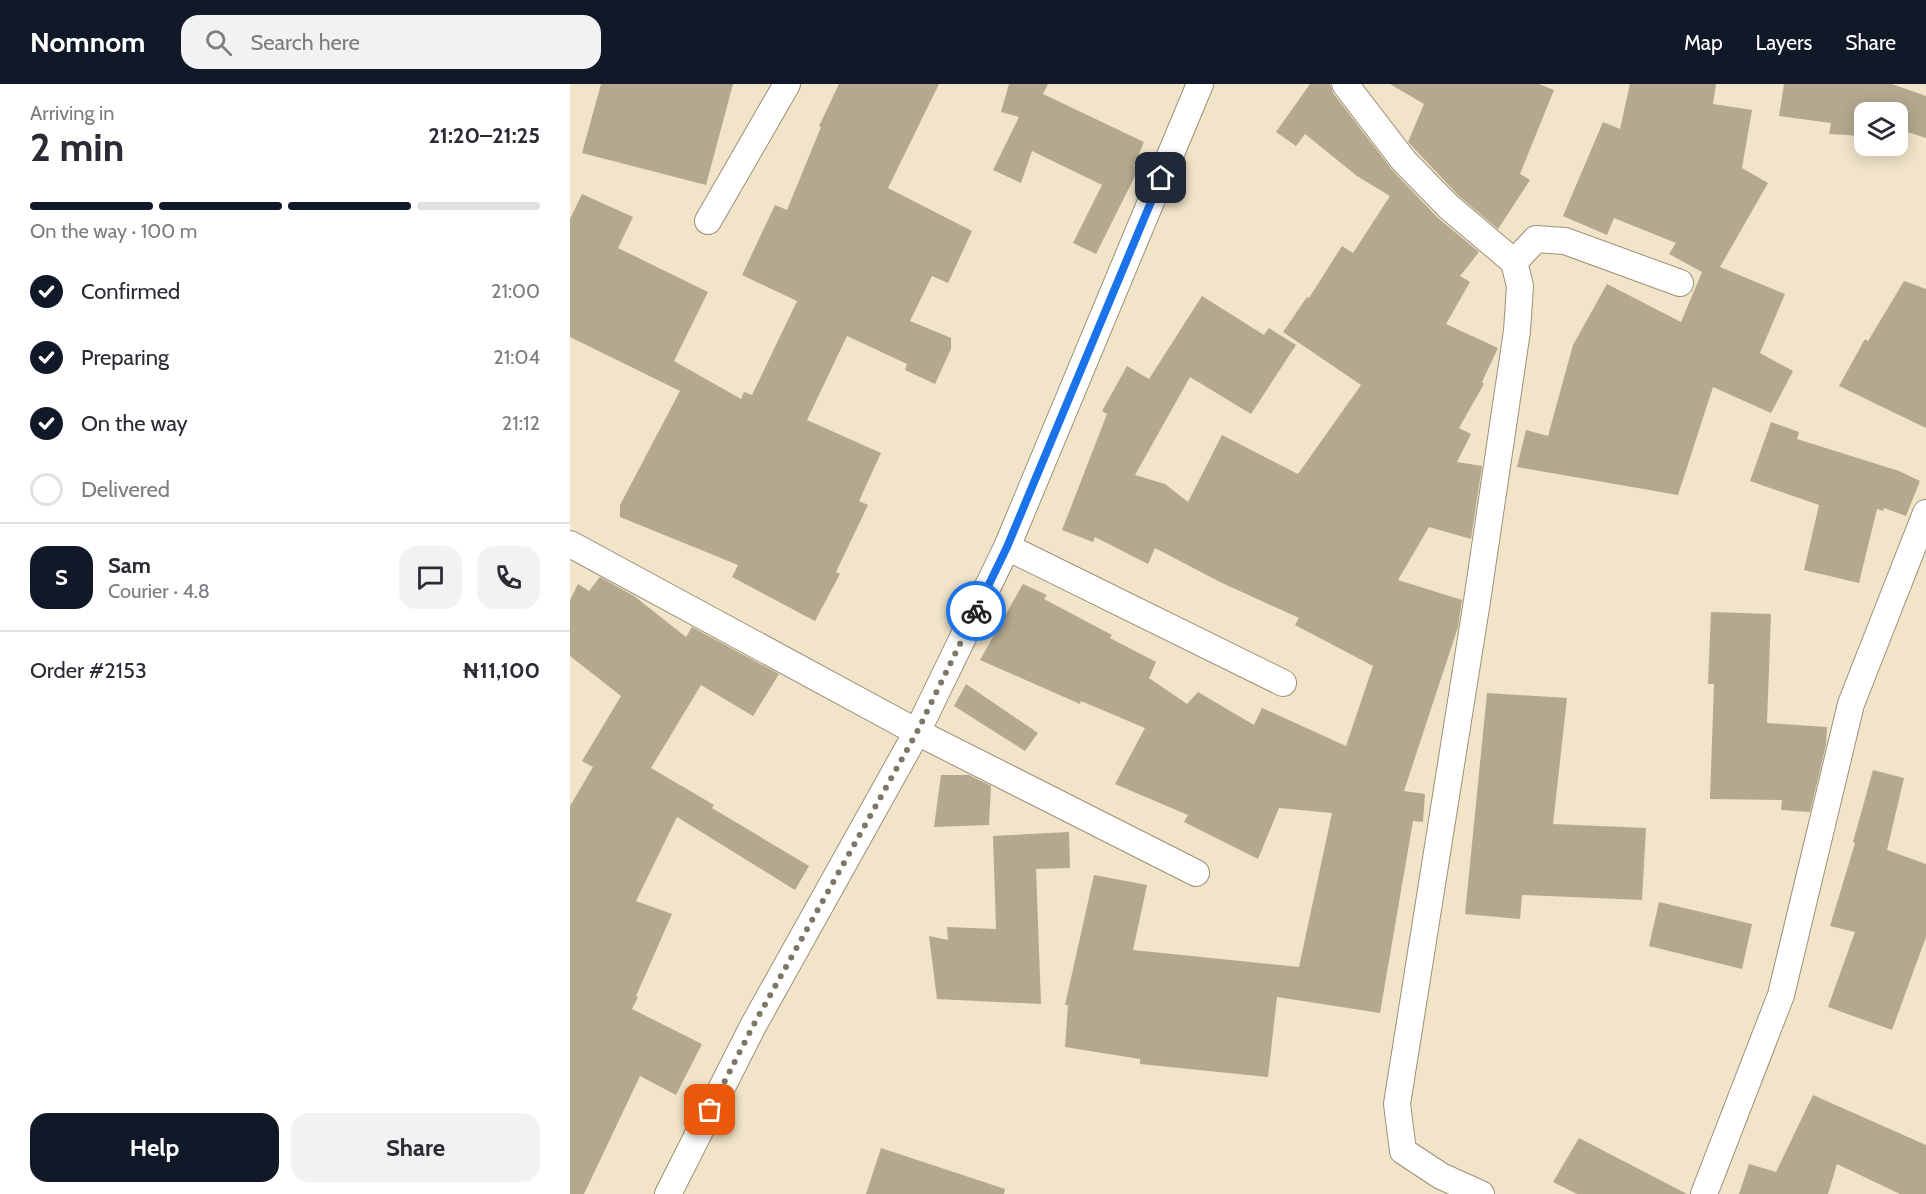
<!DOCTYPE html>
<html lang="en">
<head>
<meta charset="utf-8">
<style>
  body { margin:0; font-family:Cabin,sans-serif; background:#f2f2f3; color:#2b2b33; height:100vh; display:flex; flex-direction:column; font-size:22px; white-space:nowrap }
  * { box-sizing:border-box; margin:0 }
  p { font-size:20px; color:#7c7c81 }
  .icon { flex:none; width:33px; height:33px; fill:none; stroke:currentColor; stroke-width:2; stroke-linecap:round; stroke-linejoin:round }
  .map { position:relative; flex:1; overflow:hidden }
  .panel { display:flex; flex-direction:column; background:#fff; width:570px }
  .panel>* { flex:none }
  .controls { position:absolute; left:1284px; top:18px; display:grid; gap:12px }
  .controls a { display:grid; place-items:center; width:54px; height:54px; border-radius:12px; background:#fff; box-shadow:0 3px 15px #0003; font-size:30px }
  .pin { position:absolute; display:grid; place-items:center; width:51px; height:51px; color:#fff; margin:-26px; border-radius:12px; box-shadow:0 3px 9px #0006 }
  .courier { position:absolute; display:grid; place-items:center; width:60px; height:60px; margin:-30px; border:4px solid #1a73e8; border-radius:50%; background:#fff; color:#222; box-shadow:0 2px 8px #0007 }
  .overview em { font-style:normal; font-weight:700 }
  .overview div { display:flex; flex-direction:column-reverse }
  .overview { display:flex; align-items:center; justify-content:space-between; height:102px; padding:0 30px }
  h1 { font-size:39px; font-weight:700; line-height:45px }
  .bar { display:grid; grid-template-columns:repeat(4,1fr); gap:9px 6px; align-content:center; height:72px; padding:0 30px }
  .bar i { height:8px; border-radius:4px; background:#e1e1e2 }
  .bar .on { background:#111827 }
  .bar p { grid-column:span 4 }
  .line { display:flex; align-items:center; gap:15px; padding:0 30px; border-top:2px solid #e1e1e2 }
  .line div { flex:1 }
  .round { display:grid; place-items:center; flex:none; width:63px; height:63px; border-radius:18px; background:#f2f2f3 }
  ol { padding:0 30px; list-style:none }
  li { display:flex; align-items:center; gap:18px; height:66px }
  li p { margin-inline-start:auto }
  li .icon { padding:6px; border-radius:50%; background:#111827; color:#fff; stroke-width:4 }
  li:last-child { color:#7c7c81 }
  li i { width:33px; height:33px; border:3px solid #e1e1e2; border-radius:50% }
  .button { display:flex; gap:12px; margin-top:auto; padding:12px 30px }
  .button a { flex:1; height:69px; border-radius:18px; background:#111827; color:#fff; font-size:24px; font-weight:700; line-height:69px; text-align:center }
  .button a+a { background:#f2f2f3; color:#2b2b33 }
  header { display:flex; align-items:center; gap:36px; box-sizing:border-box; height:84px; padding:0 30px; background:#111827; color:#fff }
  header strong { font-size:28px }
  nav { display:flex; gap:33px; margin-inline-start:auto; font-size:21px }
  .search { width:420px; height:54px; background:#f2f2f3; display:flex; align-items:center; gap:15px; box-sizing:border-box; padding:0 21px; border-radius:18px; color:#7c7c81; font-size:22px }
  main { display:flex; flex:1; min-height:0 }
  .map>svg:first-child { display:block }
</style>
</head>
<body>
<header>
<strong>Nomnom</strong>
<div class="search"><svg class="icon" aria-label="search" viewBox="0 0 24 24"><circle cx="10" cy="10" r="6"/><path d="M15 15l6 6"/></svg>Search here</div>
<nav><a>Map</a><a>Layers</a><a>Share</a></nav>
</header>
<main>
<section class="panel">
<div class="overview"><div><h1>2 min</h1><p>Arriving in</p></div><em>21:20–21:25</em></div>
<div class="bar"><i class="on"></i><i class="on"></i><i class="on"></i><i></i><p>On the way · 100 m</p></div>
<ol>
<li><svg class="icon" aria-label="check" viewBox="0 0 24 24"><path d="M5 12l5 5 9-10"/></svg>Confirmed<p>21:00</p></li>
<li><svg class="icon" aria-label="check" viewBox="0 0 24 24"><path d="M5 12l5 5 9-10"/></svg>Preparing<p>21:04</p></li>
<li><svg class="icon" aria-label="check" viewBox="0 0 24 24"><path d="M5 12l5 5 9-10"/></svg>On the way<p>21:12</p></li>
<li><i></i>Delivered</li>
</ol>
<div class="line" style="height:108px"><b class="round" style="background:#111827;color:#fff">S</b><div><b>Sam</b><p>Courier · 4.8</p></div><a class="round"><svg class="icon" aria-label="chat" viewBox="0 0 24 24"><path d="M4 5h16v11H9l-5 4z"/></svg></a><a class="round"><svg class="icon" aria-label="phone" viewBox="0 0 24 24"><path d="M5 4h4l2 5-3 2q2 4 5 5l2-3 5 2v4C11 20 4 13 5 4z"/></svg></a></div>
<div class="line" style="height:78px"><div>Order #2153</div><b>₦11,100</b></div>
<div class="button"><a>Help</a><a>Share</a></div>
</section>
<div class="map">
<svg width="1356" height="1110" viewBox="0 0 1356 1110">
  <rect width="100%" height="100%" fill="#f1e4c9"/>
  <!-- building -->
  <path fill="#b4a88e" d="M31,0H163L136,101L12,69Z
    M269,0H369L318,104L402,147L378,199L362,192L340,237L381,254V265L365,300L335,286L337,280L277,252L237,336L311,369L289,417L298,421L266,488L270,490L245,537L162,493L168,481L50,433V421L110,307L0,253V135L12,110L63,133L48,164L138,208L104,277L171,315L174,308L182,311L227,217L172,191L205,121L217,126L251,43L249,42Z
    M439,0H478L473,10L574,58L564,82L569,84L526,170L503,159L532,101L462,67L451,99L423,86L449,33L431,28Z
    M740,0H760L763,9L823,87L868,134L909,168L890,192L900,198L876,240L928,264L912,298L914,300L889,344L901,350L887,378L912,382L901,455L859,443L828,496L892,516L888,543L834,707L855,710L853,738L843,737L810,929L707,913L698,993L570,980V975L495,963L498,921H495L524,791L577,801L563,866L729,883L762,729L709,724L688,775L614,738L618,731L545,700L575,644L511,617L510,620L410,576L453,500L477,511L474,515L542,551L540,554L586,578L579,594L617,620L628,608L684,641L692,624L776,662L803,582L725,541L729,534L650,498L585,464L578,480L525,453L523,458L492,446L537,330L532,327L557,282L579,295L632,212L694,251L699,244L726,261L681,330L620,293L565,391L595,400L618,418L652,351L728,390L791,301L713,248L737,213L739,214L772,162L783,169L820,112L787,92L735,50L726,62L706,48Z
    M820,0H969L984,6L950,90L960,96L928,145L889,112L838,58L854,20Z
    M1060,0H1146L1143,20L1182,26L1172,84L1198,99L1150,183L1215,210L1190,269L1223,287L1201,329L1143,303L1108,411L947,383L956,346L978,352L1003,261L1037,200L1111,238L1132,188L1099,170L1106,159L1044,134L1037,151L993,132L1033,38L1050,45Z
    M1214,0H1322L1356,12V54L1328,45V28H1294V52L1259,50L1261,39L1209,32Z
    M1334,197L1356,205V344L1269,302L1295,255L1298,257Z
    M1201,338L1229,348L1227,355L1329,387L1350,397L1336,432L1314,424L1313,427L1307,425L1289,499L1234,486L1249,421L1180,397Z
    M30,493L64,512L116,553L122,543L209,590L183,632L131,601L81,684L144,721L142,724L239,782L225,806L107,733L66,817L102,830L66,912L68,913L62,925L132,960L106,1011L70,992L14,1110H0V722L23,683L12,677L51,612L0,572V516L8,500L19,507Z
    M1141,528L1201,530L1197,639L1257,643L1256,661L1240,728L1211,726L1212,716L1140,715L1144,600H1138Z
    M396,600L468,649L455,667L384,622Z
    M917,609L997,614L983,740L1076,744L1072,816L952,811L950,835L895,830Z
    M1303,686L1334,694L1317,766L1356,780V853L1322,946L1258,923L1285,848L1260,842L1285,759L1283,758Z
    M371,691H399L421,702L419,741L364,743Z
    M499,748L500,784L466,785L471,920L367,915L359,852L378,856L377,843L426,845L423,752Z
    M1089,818L1182,840L1172,885L1079,862Z
    M1243,1011L1356,1061V1110H1330L1267,1080L1258,1110H1169L1179,1080L1206,1088Z
    M1009,1054L1117,1110H1007L983,1098Z
    M311,1064L435,1105L434,1110H296Z"/>
  <g fill="none" stroke-linecap="round" stroke-linejoin="round">
    <!-- street casing -->
    <g stroke="#9c9077" stroke-width="28">
      <path id="street" d="M775,0L834,77L879,123L944,178L950,202L947,247L907,517L827,1020L833,1067L871,1092L911,1110
        M138,137L217,0
        M944,178L966,155L995,157L1110,199
        M0,460L347,648L626,789
        M437,463L713,599
        M98,1110L183,942L347,648L437,463L630,0
        M1134,1110L1211,911L1281,620L1356,429"/>
    </g>
    <!-- street -->
    <use href="#street" stroke="#fff" stroke-width="26"/>
  </g>
  <g fill="none" stroke-linecap="round" stroke-linejoin="round">
    <!-- done -->
    <path stroke="#7f7766" stroke-width="6" stroke-dasharray="0 10.8" d="M140,1026L183,942L347,648L406,527"/>
    <!-- route -->
    <path stroke="#1a73e8" stroke-width="8" d="M406,527L437,463L591,94"/>
  </g>
</svg>
<div class="controls">
<a><svg class="icon" aria-label="layers" viewBox="0 0 24 24"><path d="M12 4l9 5-9 5-9-5zM3 14l9 5 9-5"/></svg></a>
</div>
<div class="pin" style="left:140px;top:1026px;background:#ea580c"><svg class="icon" aria-label="bag" viewBox="0 0 24 24"><path d="M5 8h14l-1 12H6zM9 8a3 3 0 0 1 6 0"/></svg></div>
<div class="pin" style="left:591px;top:94px;background:#1f2937"><svg class="icon" aria-label="home" viewBox="0 0 24 24"><path d="M3 11l9-7 9 7M6 9v11h12V9"/></svg></div>
<div class="courier" style="left:406px;top:527px"><svg class="icon" aria-label="bike" viewBox="0 0 24 24"><circle cx="6" cy="16" r="4"/><circle cx="18" cy="16" r="4"/><path d="M6 16l4-8h5l3 8M10 8l3 8H6M13 5h3"/></svg></div>
</div>
</main>
</body>
</html>
